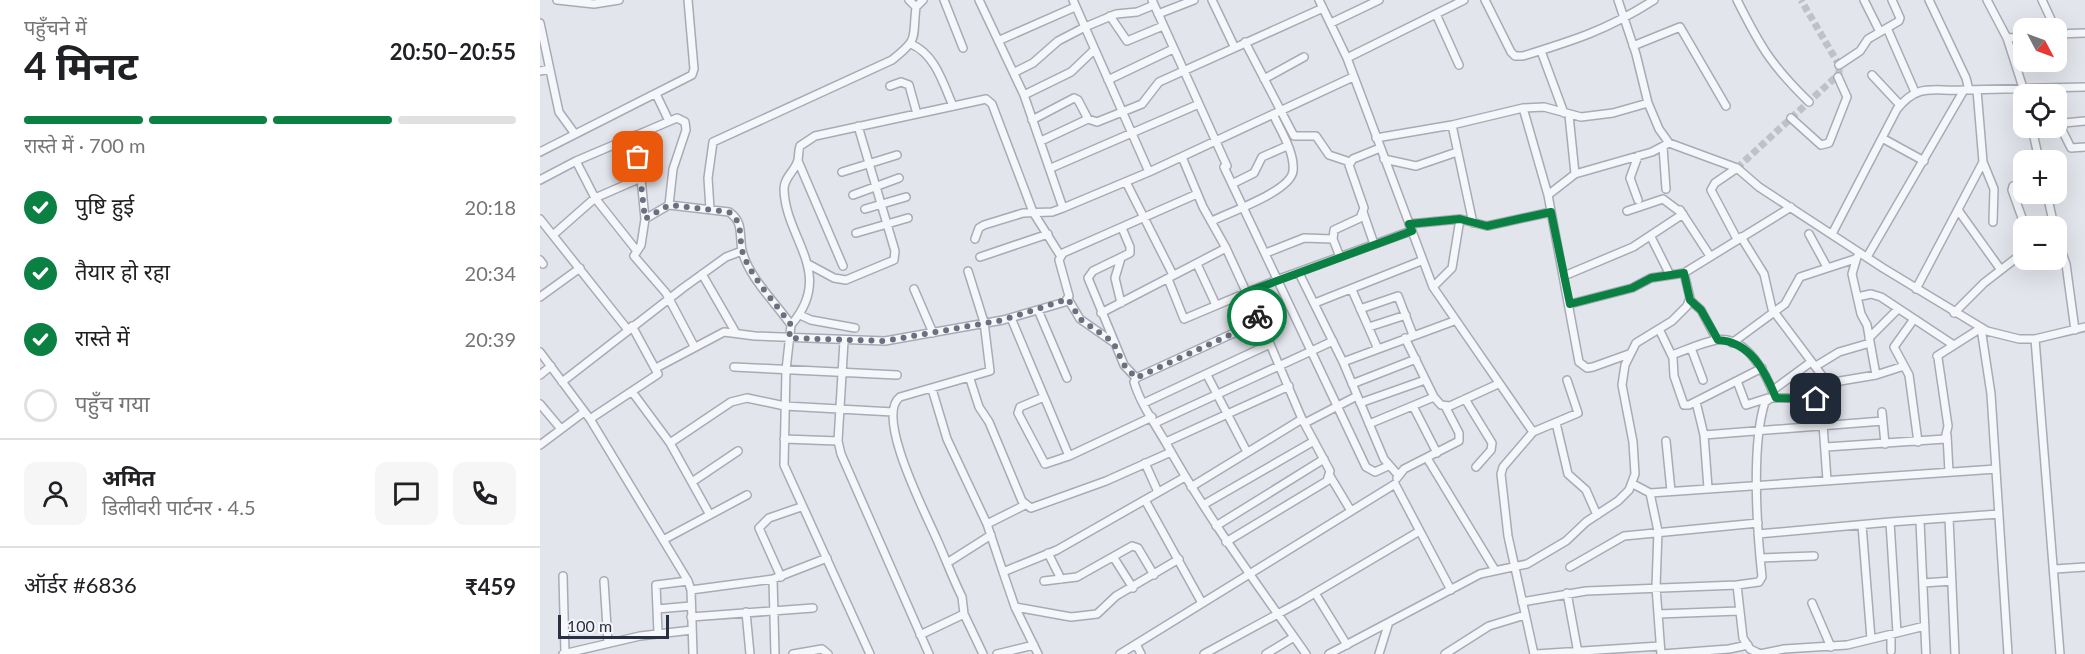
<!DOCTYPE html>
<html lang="hi">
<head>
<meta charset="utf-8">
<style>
  body { margin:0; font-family:Lato,"Noto Sans Devanagari",sans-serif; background:#f6f6f6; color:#202124; height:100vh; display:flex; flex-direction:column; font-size:22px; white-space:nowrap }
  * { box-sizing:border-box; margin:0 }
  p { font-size:20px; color:#757577 }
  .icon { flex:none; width:33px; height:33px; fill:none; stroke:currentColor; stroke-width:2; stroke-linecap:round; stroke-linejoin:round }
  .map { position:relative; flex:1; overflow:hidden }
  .details { display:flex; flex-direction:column; background:#fff; width:540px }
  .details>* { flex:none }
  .needle { width:39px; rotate:131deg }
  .fabs { position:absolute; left:1473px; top:18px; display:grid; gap:12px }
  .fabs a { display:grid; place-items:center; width:54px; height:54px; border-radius:12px; background:#fff; box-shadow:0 6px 24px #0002; font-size:30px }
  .scale { position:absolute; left:18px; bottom:15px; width:111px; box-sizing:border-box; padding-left:6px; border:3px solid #2a3044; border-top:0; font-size:16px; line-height:21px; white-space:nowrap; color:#2a3044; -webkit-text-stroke:4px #f3f5f9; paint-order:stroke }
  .pin { position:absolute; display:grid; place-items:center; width:51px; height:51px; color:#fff; margin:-26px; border-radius:12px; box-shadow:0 3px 9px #0006 }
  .courier { position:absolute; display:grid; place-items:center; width:60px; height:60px; margin:-30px; border:4px solid #0b8043; border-radius:50%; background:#fff; color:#222; box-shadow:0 2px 8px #0007 }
  .summary em { font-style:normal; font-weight:700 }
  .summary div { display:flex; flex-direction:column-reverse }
  .summary { display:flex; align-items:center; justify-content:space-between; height:102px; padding:0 24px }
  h1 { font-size:39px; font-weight:700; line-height:45px }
  .bar { display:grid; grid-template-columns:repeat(4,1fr); gap:9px 6px; align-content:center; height:72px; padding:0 24px }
  .bar i { height:8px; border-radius:4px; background:#e0e0e0 }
  .bar .active { background:#0b8043 }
  .bar p { grid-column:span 4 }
  .line { display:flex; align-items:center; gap:15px; padding:0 24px; border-top:2px solid #e0e0e0 }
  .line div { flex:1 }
  .round { display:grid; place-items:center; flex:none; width:63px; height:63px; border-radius:12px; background:#f6f6f6 }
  ol { padding:0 24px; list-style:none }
  li { display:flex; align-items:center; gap:18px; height:66px }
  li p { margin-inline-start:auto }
  li .icon { padding:6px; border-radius:50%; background:#0b8043; color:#fff; stroke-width:4 }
  li:last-child { color:#757577 }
  li i { width:33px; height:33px; border:3px solid #e0e0e0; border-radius:50% }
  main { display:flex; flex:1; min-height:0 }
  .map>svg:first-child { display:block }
</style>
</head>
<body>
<main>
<section class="details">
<div class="summary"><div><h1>4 मिनट</h1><p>पहुँचने में</p></div><em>20:50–20:55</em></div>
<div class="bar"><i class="active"></i><i class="active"></i><i class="active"></i><i></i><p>रास्ते में · 700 m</p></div>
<ol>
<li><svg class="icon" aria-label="check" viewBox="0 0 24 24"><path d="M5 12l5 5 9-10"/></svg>पुष्टि हुई<p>20:18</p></li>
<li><svg class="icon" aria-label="check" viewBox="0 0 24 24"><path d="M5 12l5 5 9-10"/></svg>तैयार हो रहा<p>20:34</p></li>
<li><svg class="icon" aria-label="check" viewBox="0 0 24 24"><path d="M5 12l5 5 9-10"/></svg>रास्ते में<p>20:39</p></li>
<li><i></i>पहुँच गया</li>
</ol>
<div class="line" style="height:108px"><a class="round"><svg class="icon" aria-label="person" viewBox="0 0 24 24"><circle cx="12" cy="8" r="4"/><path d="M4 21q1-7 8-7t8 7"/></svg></a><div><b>अमित</b><p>डिलीवरी पार्टनर · 4.5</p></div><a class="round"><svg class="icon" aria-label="chat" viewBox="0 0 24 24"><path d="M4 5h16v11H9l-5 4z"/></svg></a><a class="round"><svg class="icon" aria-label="phone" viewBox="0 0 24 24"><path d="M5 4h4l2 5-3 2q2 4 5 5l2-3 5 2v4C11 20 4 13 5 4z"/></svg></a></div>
<div class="line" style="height:78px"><div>ऑर्डर #6836</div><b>₹459</b></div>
</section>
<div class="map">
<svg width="1545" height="654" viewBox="0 0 1545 654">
  <rect width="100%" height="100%" fill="#e3e5ec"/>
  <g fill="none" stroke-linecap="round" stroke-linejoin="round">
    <!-- minor-tunnel -->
    <path stroke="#bec1ca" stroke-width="7" stroke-dasharray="7 3.5" stroke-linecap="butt" d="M1197,168L1299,74V65L1261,0"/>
    <!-- minor casing -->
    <g stroke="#a8abb6" stroke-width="10">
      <path id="minor" d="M17,0L54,4L79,0
        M369,0L376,7
        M404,0L423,48
        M439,0L484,95L523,208
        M533,0L609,172
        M612,0L687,166
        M672,0L694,46
        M779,0L807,58L893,287L993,432L963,467L961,474L968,536L994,654
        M945,0L971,52L975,56H983C1035,40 1067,30 1114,0
        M1078,0L1096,54L1108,103L1119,129L1129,143L1197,168L1219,187L1343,268L1447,331L1479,339H1495L1545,327
        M1197,0C1220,46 1231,65 1269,102
        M1324,0L1340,32
        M1389,0L1426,78L1429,90
        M1447,0L1467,38L1485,94
        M1502,0L1515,28
        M618,14L654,0
        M896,14L919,65
        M570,16L587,41L623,26
        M0,23L19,112L35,134
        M791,23L839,0
        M1347,28L1375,92
        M1516,34L1545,33
        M1467,38L1484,37
        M460,40L535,7
        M705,42L754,136H776L789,155L810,162
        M371,44C395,54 403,83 413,106
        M1093,46L1140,27L1186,106
        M1001,51L1024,113
        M807,58L924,0
        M1299,65L1320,51L1328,39L1359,21L1360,18L1352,0
        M0,71L9,69
        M475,72L493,63L518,41L545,27L576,14L597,12L614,5
        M1332,75L1360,105
        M724,79L764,57
        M568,80L633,49
        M350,86L361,82L369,85L377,114
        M116,94L129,121
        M484,95L531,72L554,50
        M983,108L1008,195
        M1029,115L1035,174
        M1251,118L1281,145L1289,143L1307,97L1298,77
        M492,120L534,98L538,100L548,119L557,122L602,104L619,82L783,8
        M1545,121L1524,123L1522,130L1531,148L1545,147
        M912,125L933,223
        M1492,128L1499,160
        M96,135L101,178
        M836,138L912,125L983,108L1004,107L1041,117L1073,113L1108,103
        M1342,138L1384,161
        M501,141L548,119
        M1123,147L1126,189
        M0,152L152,75L154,69L148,0
        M1098,156L1090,178L1098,200
        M642,157L663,207L686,248L730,344L762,419L790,471L787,481L686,542
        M844,159L876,166L917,152
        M36,161L55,198L97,251
        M258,161L303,266
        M1443,162L1454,189L1453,222
        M684,167L826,467L835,472L848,466
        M511,168L659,104
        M1197,168L1175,183L1171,190L1197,239
        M302,172L357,155
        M0,180L36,161L137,118L145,122L146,130L133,169L129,205L105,219L101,245L94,256L126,293L154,346
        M586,182L633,275
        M1484,183L1473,186L1472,190L1485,226
        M692,184L714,173L722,157L747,146
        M1507,194L1514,226
        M313,195L359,178
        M129,205L189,212C204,222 199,235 202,250C208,277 236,303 251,325L246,370L244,465L330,654
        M170,209L168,178L173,142L352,60C380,38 372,39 376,7L383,0
        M325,209L366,197
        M1140,210L1170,256
        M1418,210L1461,270
        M823,212L834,244
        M0,219L88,330
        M672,221C690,212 751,191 753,171C755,152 740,130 733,114
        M869,224L920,219L947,226L1011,212
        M582,228L590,247V253L553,271L548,278L584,365L596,378
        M316,233L368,218
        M1269,234L1287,267
        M1292,234L1357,109C1379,82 1393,92 1424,90
        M13,235L55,198L101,178L105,219
        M1516,236L1526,264L1535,330
        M1111,237L1130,275
        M1201,237L1224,274L1232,309L1292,389
        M435,239L439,228L444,225L483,213L512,212L523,208L609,172L813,77
        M726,253L764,238L793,239
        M440,257L508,234
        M800,257L793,239L794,230L820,218L824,208L809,165L813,159L840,148
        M1317,257L1312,274L1321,314L1327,325L1336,375
        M1327,257L1424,90L1545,87
        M581,258L575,278L581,303
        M0,260L3,264
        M268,264L294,278L306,280L354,260L355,251L318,126
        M657,264L676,305
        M759,273L803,362L844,459L858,475
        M162,274L196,333
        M1024,276L1093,247L1143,214L1123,199L1087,211
        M628,279L644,319L739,279L871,231
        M893,287L912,268L920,219
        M374,289L393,333
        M1376,289L1443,162L1437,90
        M812,290L838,349
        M0,297L40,268
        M1317,297L1331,294L1341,297L1412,344
        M528,299L540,319L573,342
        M1150,300L1161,310L1177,340
        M775,303L881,261
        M1030,304L1092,288L1111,278L1144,273
        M820,309L858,296L873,335
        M498,310L527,378
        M561,313L686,248
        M1414,313L1444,283L1484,252
        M260,315L271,320L315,328
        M471,318L529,456
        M1374,319L1354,347L1369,375L1378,442
        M720,321L596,378L594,382C600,403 615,424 626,443C667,517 717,584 766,654
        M251,325C296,273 245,239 244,189C244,177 256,170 258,160C259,155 258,152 260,146L275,136L446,99L452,104L493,212L520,255
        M829,327L866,315
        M1119,329L1133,358L1134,376L1144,405H1149L1222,368
        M865,338L894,397L901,405L910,406L958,384
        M1329,338L1358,309
        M1495,339L1520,654
        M304,341L298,441L301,454L389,654
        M1192,343L1245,304L1260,277L1315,259
        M1151,348L1163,380
        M0,352L50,419L148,581L151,590L153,654
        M1089,354L1053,367L1047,368L1039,362L1008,195L1035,174L1112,152L1129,143
        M1132,355C1146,350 1161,343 1176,340C1207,335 1227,375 1235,398
        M1397,356L1441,328L1451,394L1468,654
        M803,362L914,321
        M1276,366L1299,352L1330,343
        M1364,366L1336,375L1300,381L1282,398H1231L1225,402C1211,445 1217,531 1222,577L1219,582L1197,585L1203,638L1210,649L1220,654L1244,649L1307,645L1385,626
        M194,367L357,375
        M116,368L184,332L215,336L345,341L463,320L525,302L529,296L519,260L523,253L657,194
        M0,375L11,366
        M667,375L707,452
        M430,379L439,407L449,422L482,501L491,508L566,481L631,452
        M1197,381L1206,405L1228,398
        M22,382L143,288L186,257L202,251
        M812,384L876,359
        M392,389L407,439L447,524L463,572
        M1233,390L1271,362
        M93,393L130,443L170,515
        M504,397L480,407L478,413L505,464L529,456L612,417
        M925,399L952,443L951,450L936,467
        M1156,402L1164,435L1168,488
        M604,403L730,344
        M820,403L885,380
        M0,404L21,429
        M873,406L897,453
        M1342,412L1345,444
        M50,419L118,374L92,326
        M615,423L793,341
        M765,423L817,396
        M1016,423L1028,474L1046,490L1057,515
        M829,424L894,397
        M1283,424L1287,480
        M993,432L1038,413L1027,380
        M1164,435L1343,421
        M1407,435L1409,472
        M244,439L298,441
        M1126,441L1131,491
        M626,442L749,386
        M130,443L191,402L207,398L245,406L353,412
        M0,445L44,412
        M1286,447L1405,439L1408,426L1398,358
        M887,458L955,570
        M605,463L618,492
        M790,476L811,511
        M857,478L864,469L919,441V433L905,406
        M152,482L198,451
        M1093,484L1110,493L1118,531L1116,587L1121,654
        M651,487L762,419
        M1110,493L1456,469
        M605,500L662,603
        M663,505L774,441
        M1409,518L1415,654
        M1380,521L1386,654
        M1350,522L1459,514
        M447,524L485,505
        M1322,525L1331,639
        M676,526L784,459
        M1218,534L1350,522L1357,633
        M123,540L207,495
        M508,553L521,579
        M574,558L593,588
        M1220,558L1274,556
        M407,563L451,535
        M1030,567L1084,536L1218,523
        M1515,569L1545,567
        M23,576L25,653
        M241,577L219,528L229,518L261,507
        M233,579L235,654
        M64,581L68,643
        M504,581L537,577L592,546L598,548L614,575
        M1383,583L1412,581
        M151,590L233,579L287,558
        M775,593L807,645
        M1027,593L1038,653
        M982,602L1046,591L1197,585
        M1272,603L1291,647
        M475,607L531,617L557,614L576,596L639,559
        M117,609L151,606
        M206,612L210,654
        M424,614L443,654
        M1118,614L1199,611
        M151,617L273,608
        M118,633L116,585L148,581
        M380,635L424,614L422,597C413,579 406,560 398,542C388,518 334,416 360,397L450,371L444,322L428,271
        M1351,635V651
        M596,644L601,654
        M23,654L100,636L152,630
        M253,654L282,649L288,654
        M457,654L494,645
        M498,654L475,607L463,572L517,550L645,477
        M580,654L855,484L911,590
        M664,654L758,603L878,532
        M726,654L754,637
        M789,654L940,574L987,564L1026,541L1046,522L1078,501L1089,490L1095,474L1093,442L1082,385L1085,365L1096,343L1132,321L1147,306L1150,298L1144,273L1251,207
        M839,654L848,625
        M905,654L949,626L985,615
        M996,654L1120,646
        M1122,654L1189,649L1208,645"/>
    </g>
    <!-- minor -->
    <use href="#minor" stroke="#f6f7fa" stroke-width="7"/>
  </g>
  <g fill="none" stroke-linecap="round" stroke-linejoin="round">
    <!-- done -->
    <path stroke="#6b6f7f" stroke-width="6" stroke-dasharray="0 10.8" d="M98,157L105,219L129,205L189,212C203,222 199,235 202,250C208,274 237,305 251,325L249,338L345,341L463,320L528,299L540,319L573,342L584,365L596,378L720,321L717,316"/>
    <!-- route -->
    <path stroke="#0b8043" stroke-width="8" d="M717,316L707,292L872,231L869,224L920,219L947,226L1011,212L1030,304L1092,288L1111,278L1144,273L1150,300L1161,310L1178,340C1211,342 1225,371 1236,398L1276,399"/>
  </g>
</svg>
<div class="fabs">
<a><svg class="needle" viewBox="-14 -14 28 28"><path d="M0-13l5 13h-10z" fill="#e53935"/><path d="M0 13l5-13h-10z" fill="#757577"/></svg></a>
<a><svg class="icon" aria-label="locate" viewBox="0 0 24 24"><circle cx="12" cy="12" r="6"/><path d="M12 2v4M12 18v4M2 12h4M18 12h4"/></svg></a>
<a>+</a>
<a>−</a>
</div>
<div class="scale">100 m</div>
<div class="pin" style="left:98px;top:157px;background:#ea580c"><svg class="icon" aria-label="bag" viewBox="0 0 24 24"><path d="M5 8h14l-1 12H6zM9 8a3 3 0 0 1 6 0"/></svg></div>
<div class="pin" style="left:1276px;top:399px;background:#1f2937"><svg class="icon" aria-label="home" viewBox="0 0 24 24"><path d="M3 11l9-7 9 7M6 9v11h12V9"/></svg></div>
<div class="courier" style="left:717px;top:316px"><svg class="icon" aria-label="bike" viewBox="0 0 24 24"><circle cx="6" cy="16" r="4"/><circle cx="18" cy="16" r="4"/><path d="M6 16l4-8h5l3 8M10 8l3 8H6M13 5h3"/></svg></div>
</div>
</main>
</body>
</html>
